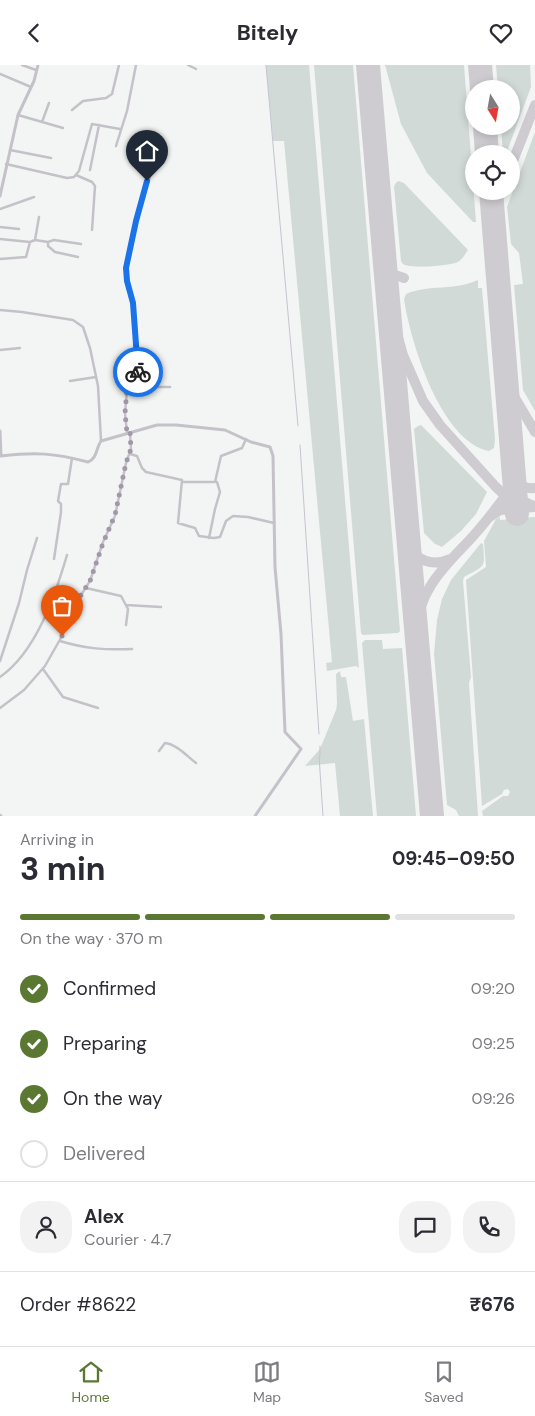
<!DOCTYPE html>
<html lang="en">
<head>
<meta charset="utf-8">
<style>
  body { margin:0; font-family:"DM Sans",sans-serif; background:#f2f2f3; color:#2b2b33; height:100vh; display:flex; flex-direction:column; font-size:19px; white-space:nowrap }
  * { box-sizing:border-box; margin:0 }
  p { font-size:16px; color:#7c7c81 }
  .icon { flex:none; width:28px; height:28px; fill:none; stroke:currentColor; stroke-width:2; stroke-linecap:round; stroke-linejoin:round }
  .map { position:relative; height:751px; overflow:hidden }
  .side { display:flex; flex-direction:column; background:#fff; flex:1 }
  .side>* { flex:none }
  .needle { width:32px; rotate:169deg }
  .fabs { position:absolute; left:465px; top:15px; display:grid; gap:10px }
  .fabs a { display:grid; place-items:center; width:55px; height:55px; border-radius:50%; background:#fff; box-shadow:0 2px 8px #0003; font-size:25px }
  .pin { position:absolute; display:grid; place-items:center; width:42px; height:42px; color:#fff; margin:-51px -21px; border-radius:50% 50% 50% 0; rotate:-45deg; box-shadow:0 0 5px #0007 }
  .pin .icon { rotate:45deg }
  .courier { position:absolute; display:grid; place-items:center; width:50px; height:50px; margin:-25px; border:4px solid #1a73e8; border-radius:50%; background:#fff; color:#222; box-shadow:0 1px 6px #0007 }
  .headline em { font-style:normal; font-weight:700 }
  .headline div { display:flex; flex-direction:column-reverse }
  .headline { display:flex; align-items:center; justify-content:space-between; height:85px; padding:0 20px }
  h1 { font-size:32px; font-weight:700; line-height:38px }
  .bar { display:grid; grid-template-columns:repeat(4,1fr); gap:8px 5px; align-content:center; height:60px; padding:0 20px }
  .bar i { height:6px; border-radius:4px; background:#e1e1e2 }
  .bar .selected { background:#5b7833 }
  .bar p { grid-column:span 4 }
  .line { display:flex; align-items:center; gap:12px; padding:0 20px; border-top:1px solid #e1e1e2 }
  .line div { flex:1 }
  .round { display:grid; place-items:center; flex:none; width:52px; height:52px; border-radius:20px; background:#f2f2f3 }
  ol { padding:0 20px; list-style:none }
  li { display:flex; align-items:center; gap:15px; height:55px }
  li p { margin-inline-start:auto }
  li .icon { padding:5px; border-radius:50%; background:#5b7833; color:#fff; stroke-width:4 }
  li:last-child { color:#7c7c81 }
  li i { width:28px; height:28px; border:2px solid #e1e1e2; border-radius:50% }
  header { display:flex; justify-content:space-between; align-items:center; height:65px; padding:0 20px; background:#fff; font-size:22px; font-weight:700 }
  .dock { display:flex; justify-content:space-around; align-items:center; height:70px; border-top:1px solid #e1e1e2; background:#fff; font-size:14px; color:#7c7c81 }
  .dock a { display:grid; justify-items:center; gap:2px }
  .dock .selected { color:#5b7833 }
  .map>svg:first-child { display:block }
</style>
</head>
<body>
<header><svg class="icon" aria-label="back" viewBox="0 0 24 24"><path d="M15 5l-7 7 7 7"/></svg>Bitely<svg class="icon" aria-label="heart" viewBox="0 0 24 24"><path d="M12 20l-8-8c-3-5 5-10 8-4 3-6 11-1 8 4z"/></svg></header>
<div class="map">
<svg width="535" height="751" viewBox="0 0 535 751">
  <rect width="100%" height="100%" fill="#f2f5f3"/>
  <!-- green -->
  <path fill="#d2dad8" d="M266,0H309L359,603L356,601L327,606L326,598L332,597L284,76H273Z
    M314,0H353L400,566L398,568L363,570L361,568Z
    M385,0H464L476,157H473L427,108L401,59Z
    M496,0H530L531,22L506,89H503L501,61H511V24H498Z
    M535,67V346L523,325L514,220L523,219L519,188L511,179L507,142Z
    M398,116L404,118L468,185C465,189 463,194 458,197C449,201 411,204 403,199L401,196L394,122L395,119Z
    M478,215V223H482L495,374L494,383L489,386C441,377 410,276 404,234L406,229C429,219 455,226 478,215Z
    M421,360L487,427L476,449L461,466L442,482L435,479L424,468L414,364L418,361Z
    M500,452V455L535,452V751H483L482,746L503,731H508L510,727L508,724L504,725L502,729L482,741L466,515L486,502L484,476L496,454Z
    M481,478L483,479C485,503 486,500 464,512L463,516L471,612L469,618L478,751H459L456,745L447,740L434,589L437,555L442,534L451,515Z
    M365,575H382L383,584L402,583L416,751H377L362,578Z
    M340,606L341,612H346L353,656L364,654L373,751H340L335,698L305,701L320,684L336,645L337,639L336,609Z"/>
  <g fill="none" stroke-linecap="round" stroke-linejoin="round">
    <!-- stream -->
    <path stroke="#c7c3cf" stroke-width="1" d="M266,0L298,361
      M300,380L319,669
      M320,681V692L319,691L323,751"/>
    <!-- taxiway -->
    <path stroke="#ceccd0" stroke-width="10" d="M511,101L535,40
      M385,196L392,209L404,213
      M388,236L403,290L423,336L440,360L495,421L515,440L525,443
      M505,303L508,321L535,367
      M516,412C520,421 526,424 535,423
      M514,413C517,427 518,436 534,441
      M491,451L500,445L535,442
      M408,478C416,496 432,502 450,494
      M416,564C420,529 437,509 461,484C477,468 492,449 506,430L510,424L513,404"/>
    <!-- runway -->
    <path stroke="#ceccd0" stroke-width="24" d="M368,0L432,751
      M480,0L482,24
      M485,61L487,89
      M491,126L517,449"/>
    <!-- minor -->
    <path stroke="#c5c1c8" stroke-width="2.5" d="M22,0L36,5
      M188,0L196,4
      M0,9L31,22
      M72,45L83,36L106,33L112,29L119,0
      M18,50L63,63
      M42,57L49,38
      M116,81L127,46L136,0
      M10,85L51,93
      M6,99L67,113L74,112L79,106L92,59L120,64
      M90,105L99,60
      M76,110L92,117L95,121L92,165
      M0,144L34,132
      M0,162L19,164
      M0,174L30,177
      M35,175L39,152
      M48,177L54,175L81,179
      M0,194L26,192L30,177L35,175L48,177V181L55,187L78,192
      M0,245L22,247L73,255L83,262L90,283L98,321L101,376
      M0,285L20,283
      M70,316L96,312
      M134,322H170
      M127,368L125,348L127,325L137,320L138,303L133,238L127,216L126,203L136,156L153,102
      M130,389L137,391L142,403L146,407L182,415L178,458L195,463L199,471L214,473L220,472L226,456L233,451L248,452L274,458
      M183,417H215L221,391L242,383L246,374
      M209,473L215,444L220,427L217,417
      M54,494L61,447V439L58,436L61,419H68L72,393
      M86,523L121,531L128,544L126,560
      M126,540L161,542
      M60,576C86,584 105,585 132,584
      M0,596L19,538L27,505L37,473
      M43,604L63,632L98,643
      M0,612C36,587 55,531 67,490
      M0,643L24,625L45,601L62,571L79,533L90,516L103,477L115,451L126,398L131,384L130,368
      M159,686L165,678C176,679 187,691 196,698"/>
    <!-- tertiary -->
    <path stroke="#c5c1c8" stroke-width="3" d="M0,131L18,50L34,16L38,0
      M0,366L1,391C36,387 54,388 88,397C97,394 96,383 101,376L157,360H176L225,365L251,377L270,382L273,391L275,502L281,569L285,667L301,684L255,751
      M0,750L1,751"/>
  </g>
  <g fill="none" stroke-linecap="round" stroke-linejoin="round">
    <!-- done -->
    <path stroke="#a298a9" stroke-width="5" stroke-dasharray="0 9" d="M62,571L79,533L90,516L103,478L115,450L126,398L131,384L130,367L127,368L125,348L127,325L137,320L138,307"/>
    <!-- route -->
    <path stroke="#1a73e8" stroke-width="6" d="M138,307L133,238L127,216L126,203L136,156L147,116"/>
  </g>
</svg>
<div class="fabs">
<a><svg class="needle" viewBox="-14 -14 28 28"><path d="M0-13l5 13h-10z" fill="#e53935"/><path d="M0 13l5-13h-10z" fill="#7c7c81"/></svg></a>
<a><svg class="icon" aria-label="locate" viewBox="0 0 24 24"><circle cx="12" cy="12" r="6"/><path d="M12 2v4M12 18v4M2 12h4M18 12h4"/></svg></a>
</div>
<div class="pin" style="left:62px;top:571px;background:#ea580c"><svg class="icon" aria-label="bag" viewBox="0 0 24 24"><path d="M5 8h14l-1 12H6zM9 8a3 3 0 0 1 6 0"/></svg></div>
<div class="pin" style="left:147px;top:116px;background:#1f2937"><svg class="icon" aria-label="home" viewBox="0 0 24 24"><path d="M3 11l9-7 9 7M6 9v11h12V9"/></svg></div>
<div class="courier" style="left:138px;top:307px"><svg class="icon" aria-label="bike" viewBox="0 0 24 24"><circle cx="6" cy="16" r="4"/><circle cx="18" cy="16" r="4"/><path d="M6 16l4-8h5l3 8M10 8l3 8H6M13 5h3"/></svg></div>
</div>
<section class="side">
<div class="headline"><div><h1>3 min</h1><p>Arriving in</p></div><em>09:45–09:50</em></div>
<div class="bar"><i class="selected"></i><i class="selected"></i><i class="selected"></i><i></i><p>On the way · 370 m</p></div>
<ol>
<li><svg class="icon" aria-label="check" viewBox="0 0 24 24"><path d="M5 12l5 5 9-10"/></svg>Confirmed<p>09:20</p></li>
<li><svg class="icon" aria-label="check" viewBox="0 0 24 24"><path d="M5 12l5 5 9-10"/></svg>Preparing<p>09:25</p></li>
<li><svg class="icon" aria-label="check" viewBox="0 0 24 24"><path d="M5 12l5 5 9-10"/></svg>On the way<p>09:26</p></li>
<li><i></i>Delivered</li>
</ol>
<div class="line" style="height:90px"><a class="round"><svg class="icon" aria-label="person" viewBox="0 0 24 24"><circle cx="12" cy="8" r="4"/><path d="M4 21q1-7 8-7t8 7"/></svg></a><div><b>Alex</b><p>Courier · 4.7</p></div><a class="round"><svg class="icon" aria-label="chat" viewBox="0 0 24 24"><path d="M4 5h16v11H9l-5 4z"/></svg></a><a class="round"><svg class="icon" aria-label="phone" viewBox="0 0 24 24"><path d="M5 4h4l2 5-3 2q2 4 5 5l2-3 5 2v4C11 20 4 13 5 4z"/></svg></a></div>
<div class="line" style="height:65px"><div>Order #8622</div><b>₹676</b></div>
</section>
<nav class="dock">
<a class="selected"><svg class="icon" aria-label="home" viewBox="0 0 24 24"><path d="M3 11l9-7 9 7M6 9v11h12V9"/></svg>Home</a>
<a><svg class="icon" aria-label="map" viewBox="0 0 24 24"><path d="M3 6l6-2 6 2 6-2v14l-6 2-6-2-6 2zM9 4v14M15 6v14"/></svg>Map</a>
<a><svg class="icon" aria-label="saved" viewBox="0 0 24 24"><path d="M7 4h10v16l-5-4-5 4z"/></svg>Saved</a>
</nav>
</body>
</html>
